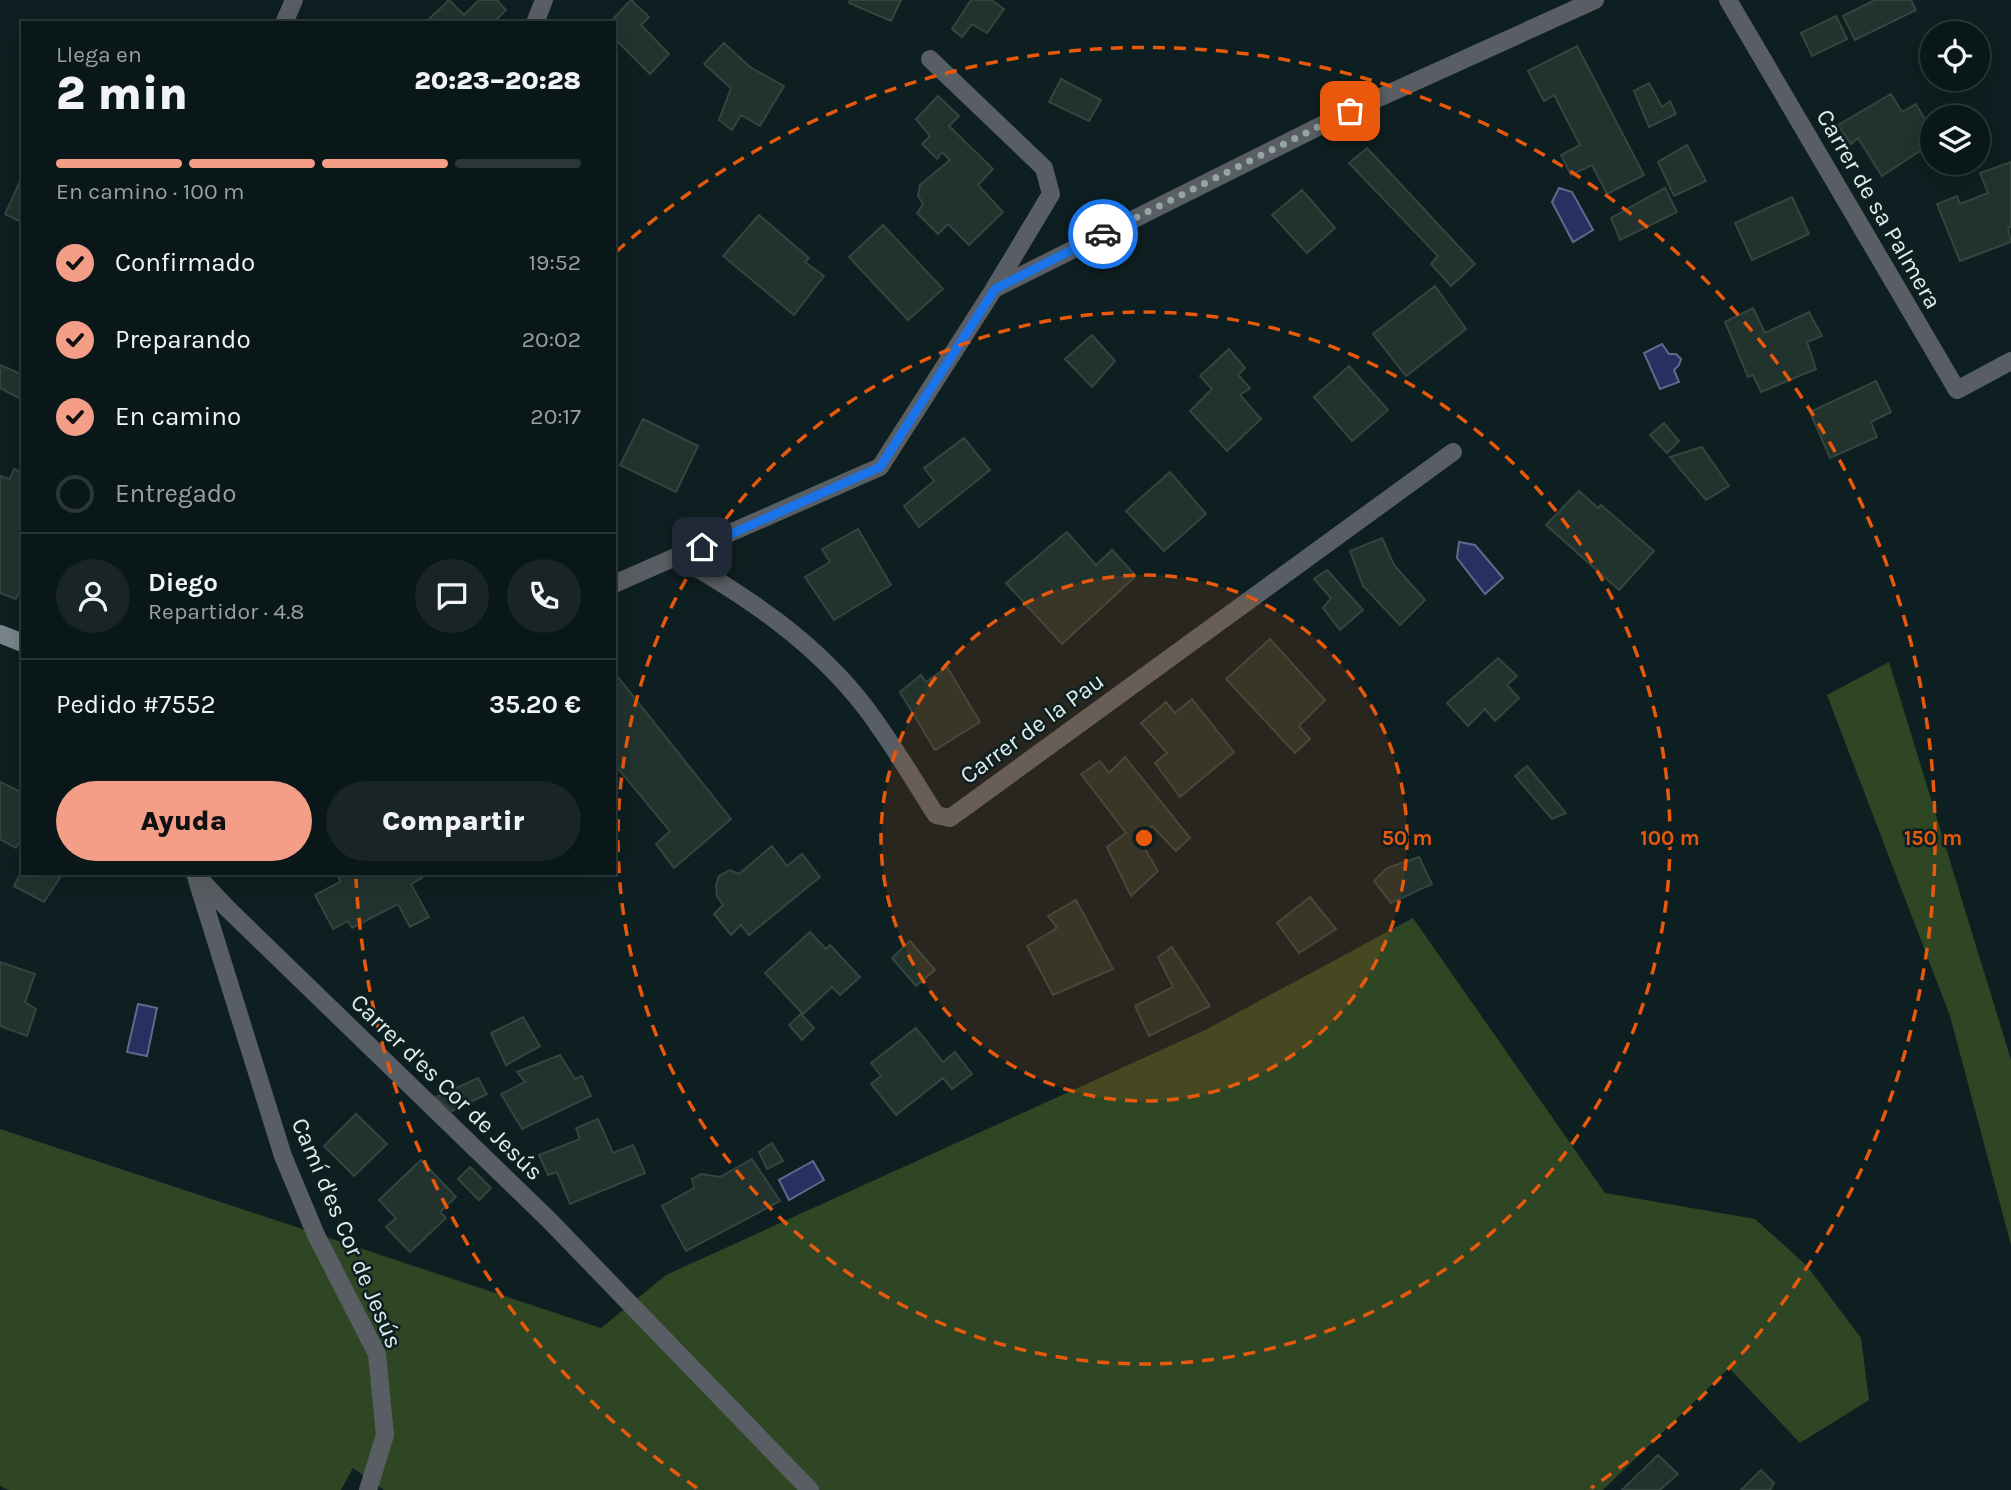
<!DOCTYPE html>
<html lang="es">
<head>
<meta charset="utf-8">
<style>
  body { margin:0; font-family:Karla,sans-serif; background:#182426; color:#f1f3f6; height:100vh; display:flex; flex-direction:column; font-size:26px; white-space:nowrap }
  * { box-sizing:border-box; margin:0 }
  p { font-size:23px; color:#999fa2 }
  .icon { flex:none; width:38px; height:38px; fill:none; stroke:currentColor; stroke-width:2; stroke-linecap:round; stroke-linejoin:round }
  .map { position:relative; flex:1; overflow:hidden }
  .details { position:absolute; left:21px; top:21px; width:595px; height:854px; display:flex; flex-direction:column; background:#0a1719; border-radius:0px; box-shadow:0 7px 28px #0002,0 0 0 2px #2a3638 }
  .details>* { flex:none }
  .controls { position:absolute; left:1920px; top:21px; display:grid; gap:14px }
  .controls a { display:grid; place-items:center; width:70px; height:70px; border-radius:50%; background:#0a1719; box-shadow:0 7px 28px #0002,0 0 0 2px #2a3638; font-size:35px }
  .pin { position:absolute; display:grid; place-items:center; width:60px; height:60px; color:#fff; margin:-30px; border-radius:14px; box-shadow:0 4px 10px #0006 }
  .courier { position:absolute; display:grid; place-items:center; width:70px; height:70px; margin:-35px; border:5px solid #1a73e8; border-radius:50%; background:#fff; color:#222; box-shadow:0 2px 9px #0007 }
  .summary em { font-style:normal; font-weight:800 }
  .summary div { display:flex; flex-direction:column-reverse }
  .summary { display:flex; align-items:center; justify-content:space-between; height:119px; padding:0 35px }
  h1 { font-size:46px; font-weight:800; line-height:52px }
  .bar { display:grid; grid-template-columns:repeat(4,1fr); gap:10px 7px; align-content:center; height:84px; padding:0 35px }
  .bar i { height:9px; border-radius:5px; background:#2a3638 }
  .bar .selected { background:#f49e88 }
  .bar p { grid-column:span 4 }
  .line { display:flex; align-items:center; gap:18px; padding:0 35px; border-top:2px solid #2a3638 }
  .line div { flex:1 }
  .round { display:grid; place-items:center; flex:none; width:74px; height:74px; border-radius:37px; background:#182426 }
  ol { padding:0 35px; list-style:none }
  li { display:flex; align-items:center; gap:21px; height:77px }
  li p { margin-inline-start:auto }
  li .icon { padding:7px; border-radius:50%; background:#f49e88; color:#111; stroke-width:4 }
  li:last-child { color:#999fa2 }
  li i { width:38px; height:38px; border:4px solid #2a3638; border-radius:50% }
  .action { display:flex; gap:14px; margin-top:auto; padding:14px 35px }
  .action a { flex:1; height:80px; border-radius:42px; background:#f49e88; color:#111; font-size:28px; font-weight:800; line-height:80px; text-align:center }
  .action a+a { background:#182426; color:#f1f3f6 }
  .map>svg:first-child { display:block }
</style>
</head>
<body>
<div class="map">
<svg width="2011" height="1490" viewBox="0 0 2011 1490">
  <rect width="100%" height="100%" fill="#0e1f21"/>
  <!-- green -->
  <path fill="#2f4625" d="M1889,662L2011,1060V1245L1950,1016L1827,695Z
    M1413,918L1605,1193L1755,1219L1807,1266L1861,1338L1869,1400L1800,1443L1729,1368L1603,1490H384L353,1468L341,1490H9L0,1486V1129L601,1328L666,1275L1205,1030Z"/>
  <!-- water -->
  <path fill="#273161" stroke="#5f698b" stroke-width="2" d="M1559,188L1572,192L1593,230L1573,242L1552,202Z
    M1662,344L1669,354H1676L1681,359L1679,365L1674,370L1679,382L1660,389L1644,353Z
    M1459,542L1475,545L1503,578L1485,594L1457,558Z
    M138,1004L157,1008L147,1056L127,1052Z
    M813,1161L824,1180L789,1200L779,1180Z"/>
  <!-- building -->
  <path fill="#22322d" stroke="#34453f" stroke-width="2" d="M449,0L464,15L479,0H497L506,10L493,23H431L428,20Z
    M631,0L649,17L641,25L669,54L650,74L614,38V23H609Z
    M850,0H901L891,21L849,3Z
    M971,0H991L1004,9L987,33L972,24L962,37L952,29Z
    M1875,0H1911L1916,10L1855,40L1843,16Z
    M1836,16L1847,39L1812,56L1801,33Z
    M724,43L750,67L784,86L760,126L741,115L732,130L719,120L731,88L704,64Z
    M1577,46L1644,175L1607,194L1592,165L1571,175L1561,155L1580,145L1554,95L1544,101L1528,71Z
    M1061,79L1101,100L1089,121L1049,102Z
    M1649,83L1662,107L1670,101L1676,114L1649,127L1634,91Z
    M1891,94L1902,112L1916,104L1932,131V143L1882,176L1858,138L1851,144L1838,125Z
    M938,96L959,116L949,126L993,169L978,185L1003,212L969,245L948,224L938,234L917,213L923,204L918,196L920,185L950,160L942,152L937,159L922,144L930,136L916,119Z
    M1687,145L1706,181L1674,196L1658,162Z
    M1367,148L1475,264L1451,286L1431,264L1438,256L1349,163Z
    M2011,162V227L2008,228L2011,242L1960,261L1937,204L1957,196L1960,204L1988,193L1980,173Z
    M23,175V223L5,214Z
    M1665,188L1677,212L1620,240L1611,218Z
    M1302,190L1335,228L1307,253L1272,215Z
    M1792,197L1809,234L1752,260L1735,223Z
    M759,215L809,258L805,262L824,276L794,315L723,256Z
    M883,225L943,289L908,320L849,257Z
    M1435,286L1466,329L1406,376L1373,334Z
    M1753,308L1765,333L1809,312L1822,336L1807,342L1816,369L1761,392L1753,375L1748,377L1725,322Z
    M1092,335L1115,361L1092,387L1065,359Z
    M1229,349L1245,368L1238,375L1250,388L1240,395L1261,419L1227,451L1190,411L1212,389L1200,376Z
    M0,365L23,375V400L0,388Z
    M1349,366L1388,410L1352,441L1314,397Z
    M1876,381L1891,412L1871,422L1877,437L1830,458L1810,412Z
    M643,419L698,446L676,492L620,465Z
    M1664,423L1679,441L1667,453L1650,435Z
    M964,438L990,470L919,527L904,506L934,481L924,468Z
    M1702,447L1729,486L1706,500L1670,457Z
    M14,469L23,473V583L16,599L0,593V476L10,479Z
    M1170,472L1206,514L1164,551L1126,511Z
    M1579,491L1598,508L1601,505L1654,551L1619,590L1546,525Z
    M858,529L891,585L834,620L805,577L830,562L822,549Z
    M1067,532L1096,565L1112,550L1136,576L1062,644L1006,583Z
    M1382,538L1394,565L1425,600L1400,625L1363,586L1350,551Z
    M1327,570L1363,610L1340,630L1323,608L1331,598L1314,579Z
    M1270,639L1325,700L1299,726L1310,739L1295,753L1226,679Z
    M1498,658L1517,676L1507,685L1519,698L1495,721L1485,709L1468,726L1447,703Z
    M947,667L980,722L935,750L900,692L921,675L926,682Z
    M614,672L731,819L674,868L656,844L670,831L614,764Z
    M1192,699L1234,752L1180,797L1155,763L1167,753L1141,723L1166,702L1175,713Z
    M1125,757L1190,838L1176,851L1152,826L1139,839L1158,871L1131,896L1107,847L1126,833L1081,774L1100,761L1109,773Z
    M1527,766L1566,813L1552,819L1515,776Z
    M0,782L23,793V836L16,848L0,839Z
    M772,846L787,866L802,854L820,877L749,935L741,925L731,935L714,914L723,905L717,896L716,885L719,876L730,870L739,874Z
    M1419,857L1432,884L1391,903L1374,881L1387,868Z
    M23,868V873H63L44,902L14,886Z
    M338,873H419L422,878L411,884L429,917L410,927L398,904L352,928L348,921L333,929L315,895L340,882Z
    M1310,897L1336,929L1299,953L1277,923Z
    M1076,900L1113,969L1053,995L1027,946L1057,928L1048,916Z
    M810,932L826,949L830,945L860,977L840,995L832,987L802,1015L814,1028L802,1040L789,1025L802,1013L765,973Z
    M910,941L935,970L916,986L892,958Z
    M1172,947L1210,1006L1149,1036L1135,1006L1173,987L1158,957Z
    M0,962L35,974L25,1002L36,1009L27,1036L0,1026Z
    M523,1017L540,1046L506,1065L491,1033Z
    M916,1028L943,1062L955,1052L972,1074L952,1089L943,1078L896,1115L871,1084L881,1076L871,1063Z
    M560,1055L575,1079L582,1076L591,1096L522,1129L501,1094L525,1082L517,1072Z
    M478,1078L487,1094L452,1111L436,1097Z
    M356,1114L387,1144L354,1176L324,1146Z
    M598,1119L613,1153L633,1145L645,1173L570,1204L557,1172L548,1175L539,1155L580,1139L576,1128Z
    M772,1143L783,1161L767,1169L759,1152Z
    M752,1159L780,1201L686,1251L662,1206L694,1188L692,1179L701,1174L720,1177Z
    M421,1160L456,1197L440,1212L446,1218L410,1252L386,1227L396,1218L379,1200Z
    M470,1167L491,1188L479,1200L458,1179Z
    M1658,1455L1678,1474L1660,1490H1622Z
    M1761,1470L1774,1483L1770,1490H1741Z"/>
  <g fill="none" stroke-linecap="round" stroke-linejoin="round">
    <!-- street -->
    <path stroke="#585e63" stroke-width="18" d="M1728,0L1957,390L2011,361
      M284,23L294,0
      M535,23L544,0
      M930,59L1044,168L1051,194L994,289
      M678,557C749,598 815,642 865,707C891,741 913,779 936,815L950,818L1453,452
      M614,584L880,467L994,289L1350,111L1595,0
      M194,873L228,909L549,1220L810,1490
      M197,880L283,1156L316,1235L377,1354L385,1435L368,1490"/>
    <!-- secondary -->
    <path stroke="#7a858c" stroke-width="18" d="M0,634L23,643"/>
  </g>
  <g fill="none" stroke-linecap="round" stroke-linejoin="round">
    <!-- done -->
    <path stroke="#97a4a6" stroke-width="7" stroke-dasharray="0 12.6" d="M1103,234L1350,111"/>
    <!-- route -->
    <path stroke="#1a73e8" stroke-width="9" d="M702,547L880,467L995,289L1103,234"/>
  </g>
  <!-- distance rings -->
  <circle cx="1144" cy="838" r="263" fill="#e8590c" fill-opacity=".12"/>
  <g fill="none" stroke="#e8590c" stroke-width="3.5" stroke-dasharray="12 9">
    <circle cx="1144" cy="838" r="263"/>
    <circle cx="1144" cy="838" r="526"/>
    <path d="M697 1488A789 789 0 0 1 356 879M616 252A789 789 0 1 1 1591 1488"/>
  </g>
  <g text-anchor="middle" stroke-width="5" stroke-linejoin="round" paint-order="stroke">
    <!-- street labels -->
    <g font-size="24" fill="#e1eced" stroke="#0e1f21">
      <text transform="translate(1879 209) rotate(60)" y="8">Carrer de sa Palmera</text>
      <text transform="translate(1032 728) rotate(-36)" y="8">Carrer de la Pau</text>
      <text transform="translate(447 1087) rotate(44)" y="8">Carrer d'es Cor de Jesús</text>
      <text transform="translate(347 1233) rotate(67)" y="8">Camí d'es Cor de Jesús</text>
    </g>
  </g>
  <circle cx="1144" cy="838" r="10" fill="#e8590c" stroke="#0e1f21" stroke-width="3.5"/>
  <g font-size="21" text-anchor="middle" font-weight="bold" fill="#e8590c" stroke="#0e1f21" stroke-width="5" stroke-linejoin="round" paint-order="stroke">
    <text x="1407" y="845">50 m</text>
    <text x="1670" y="845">100 m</text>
    <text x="1933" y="845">150 m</text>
  </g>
</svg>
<div class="controls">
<a><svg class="icon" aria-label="locate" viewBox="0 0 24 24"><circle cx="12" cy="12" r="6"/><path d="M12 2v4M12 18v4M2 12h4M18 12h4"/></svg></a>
<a><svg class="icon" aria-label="layers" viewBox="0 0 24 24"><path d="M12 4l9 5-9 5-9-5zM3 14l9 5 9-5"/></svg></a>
</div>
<div class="pin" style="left:1350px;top:111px;background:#ea580c"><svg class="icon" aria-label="bag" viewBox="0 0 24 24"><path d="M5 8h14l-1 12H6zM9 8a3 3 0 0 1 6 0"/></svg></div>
<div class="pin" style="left:702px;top:547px;background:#1f2937"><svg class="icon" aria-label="home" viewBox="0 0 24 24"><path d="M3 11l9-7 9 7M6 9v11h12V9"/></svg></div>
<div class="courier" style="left:1103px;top:234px"><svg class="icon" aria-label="car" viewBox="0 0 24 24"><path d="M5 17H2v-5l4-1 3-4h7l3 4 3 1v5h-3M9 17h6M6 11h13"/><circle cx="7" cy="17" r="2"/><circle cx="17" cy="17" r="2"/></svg></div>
<section class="details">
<div class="summary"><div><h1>2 min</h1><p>Llega en</p></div><em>20:23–20:28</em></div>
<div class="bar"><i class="selected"></i><i class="selected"></i><i class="selected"></i><i></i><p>En camino · 100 m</p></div>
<ol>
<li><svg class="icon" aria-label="check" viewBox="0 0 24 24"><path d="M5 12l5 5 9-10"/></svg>Confirmado<p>19:52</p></li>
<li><svg class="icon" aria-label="check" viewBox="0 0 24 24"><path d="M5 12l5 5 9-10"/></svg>Preparando<p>20:02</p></li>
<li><svg class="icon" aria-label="check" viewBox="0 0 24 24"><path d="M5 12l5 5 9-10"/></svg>En camino<p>20:17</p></li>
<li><i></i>Entregado</li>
</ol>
<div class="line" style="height:126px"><a class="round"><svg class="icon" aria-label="person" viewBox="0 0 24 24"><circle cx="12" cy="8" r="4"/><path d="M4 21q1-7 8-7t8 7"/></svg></a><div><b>Diego</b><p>Repartidor · 4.8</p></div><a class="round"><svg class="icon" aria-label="chat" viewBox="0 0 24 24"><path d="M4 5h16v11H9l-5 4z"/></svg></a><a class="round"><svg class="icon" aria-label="phone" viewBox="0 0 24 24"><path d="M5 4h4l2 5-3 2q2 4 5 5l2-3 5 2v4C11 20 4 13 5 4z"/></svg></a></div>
<div class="line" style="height:91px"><div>Pedido #7552</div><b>35.20 €</b></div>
<div class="action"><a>Ayuda</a><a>Compartir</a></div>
</section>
</div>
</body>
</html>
